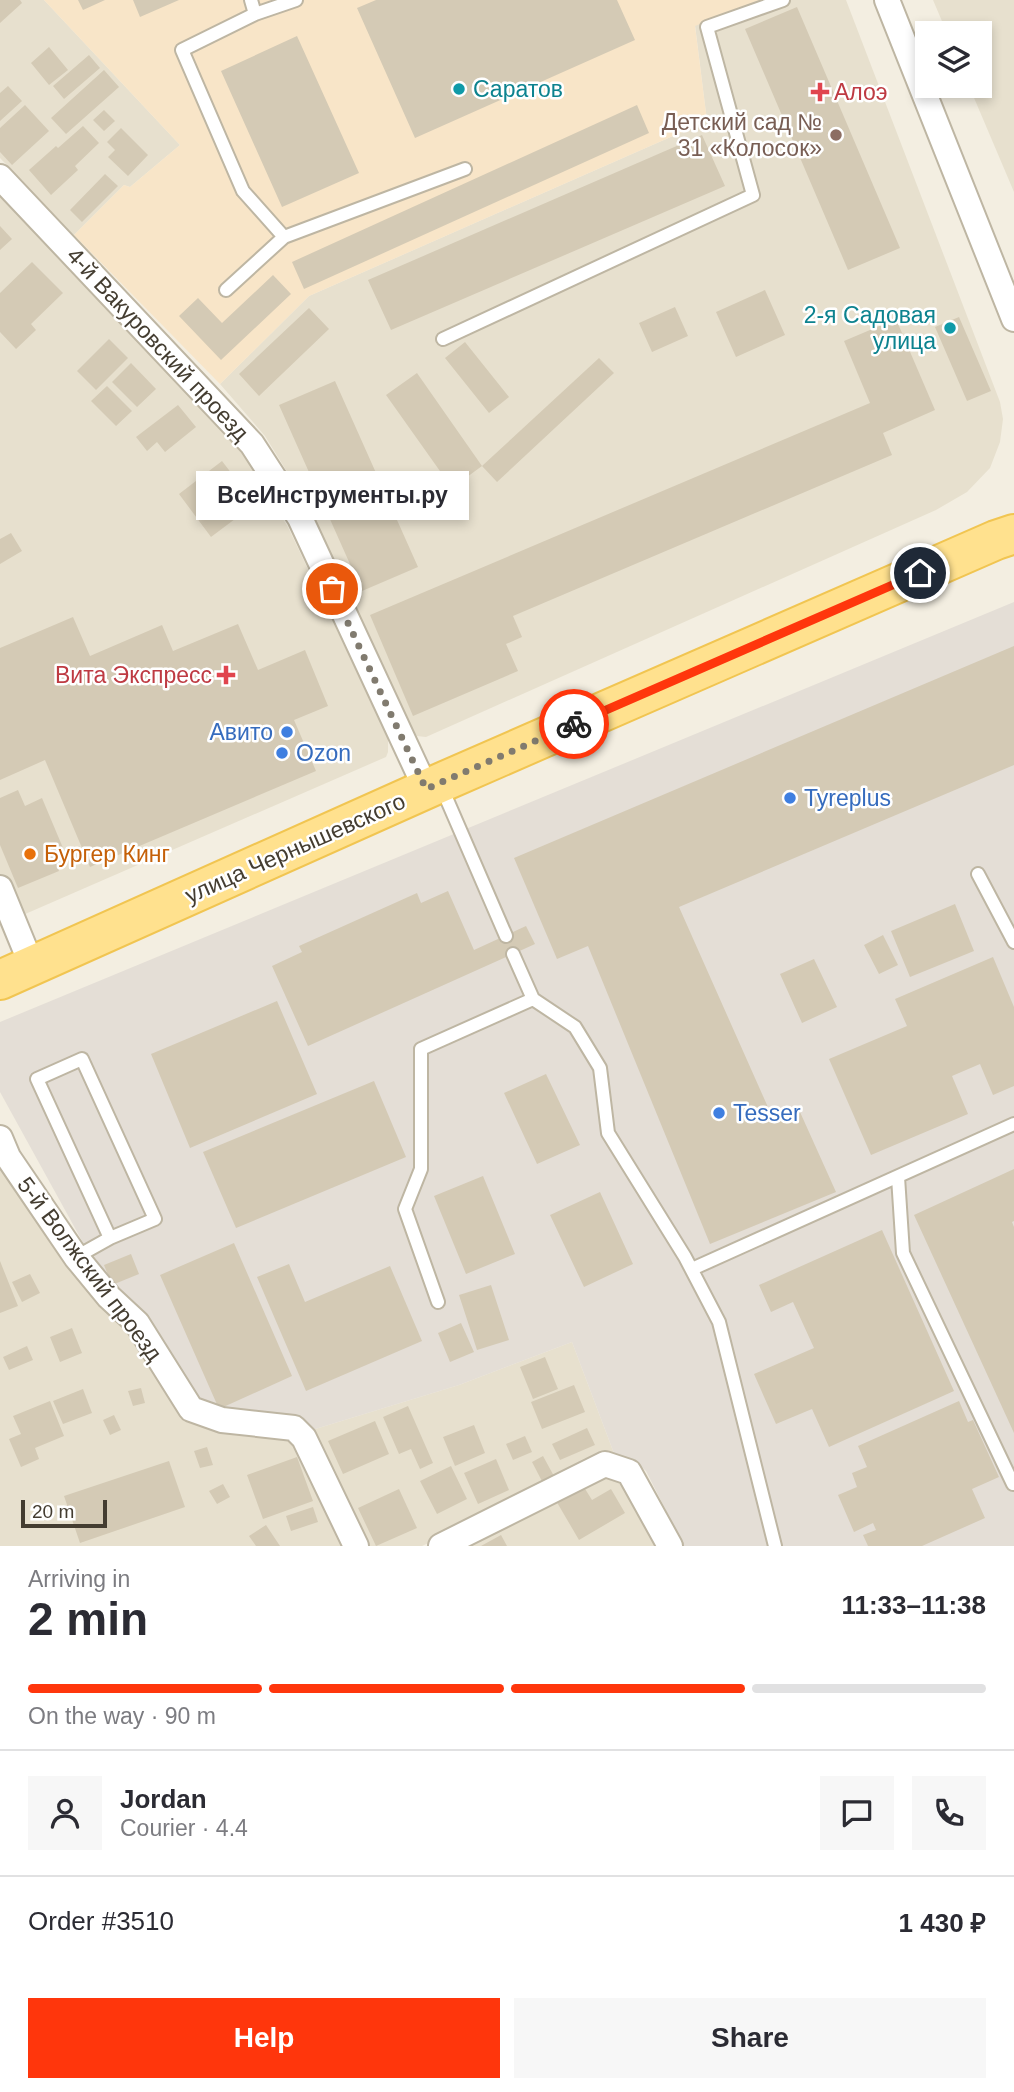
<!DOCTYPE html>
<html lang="en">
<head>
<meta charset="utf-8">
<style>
  body { margin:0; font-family:Helvetica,sans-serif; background:#f7f7f7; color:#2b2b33; height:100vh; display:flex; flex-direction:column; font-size:26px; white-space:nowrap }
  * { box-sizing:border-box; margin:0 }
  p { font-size:23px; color:#7c7c81 }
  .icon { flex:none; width:38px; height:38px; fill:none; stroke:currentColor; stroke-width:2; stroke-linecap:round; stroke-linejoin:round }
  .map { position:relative; height:1546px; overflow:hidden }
  .side { display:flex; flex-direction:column; background:#fff; flex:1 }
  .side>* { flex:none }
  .controls { position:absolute; left:915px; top:21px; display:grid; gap:14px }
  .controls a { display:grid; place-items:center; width:77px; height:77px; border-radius:0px; background:#fff; box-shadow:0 4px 10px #0003; font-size:35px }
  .scale { position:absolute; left:21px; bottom:18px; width:86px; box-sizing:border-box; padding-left:7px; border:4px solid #443d31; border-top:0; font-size:19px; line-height:24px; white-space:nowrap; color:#443d31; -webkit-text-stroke:5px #fff; paint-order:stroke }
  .pin { position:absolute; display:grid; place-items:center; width:60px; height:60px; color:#fff; margin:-30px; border:4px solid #fff; border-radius:50%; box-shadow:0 2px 7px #0007 }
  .courier { position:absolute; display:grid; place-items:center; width:70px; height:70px; margin:-35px; border:5px solid #ff360c; border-radius:50%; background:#fff; color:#222; box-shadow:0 2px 9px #0007 }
  .bubble { position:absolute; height:49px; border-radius:0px; background:#fff; box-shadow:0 4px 10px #0003; font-size:23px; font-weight:700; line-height:49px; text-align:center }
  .summary em { font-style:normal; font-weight:700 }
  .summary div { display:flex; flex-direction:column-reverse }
  .summary { display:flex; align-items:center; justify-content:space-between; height:119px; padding:0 28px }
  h1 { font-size:46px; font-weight:700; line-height:52px }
  .bar { display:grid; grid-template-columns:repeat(4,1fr); gap:10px 7px; align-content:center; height:84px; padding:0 28px }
  .bar i { height:9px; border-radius:5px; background:#e1e1e2 }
  .bar .current { background:#ff360c }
  .bar p { grid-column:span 4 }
  .line { display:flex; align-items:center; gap:18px; padding:0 28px; border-top:2px solid #e1e1e2 }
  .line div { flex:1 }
  .round { display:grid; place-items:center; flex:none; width:74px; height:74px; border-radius:0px; background:#f7f7f7 }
  .cta { display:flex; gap:14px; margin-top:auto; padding:14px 28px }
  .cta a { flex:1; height:80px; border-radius:0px; background:#ff360c; color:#fff; font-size:28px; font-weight:700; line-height:80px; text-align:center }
  .cta a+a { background:#f7f7f7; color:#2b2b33 }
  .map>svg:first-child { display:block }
</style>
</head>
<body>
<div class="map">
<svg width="1014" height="1546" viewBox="0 0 1014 1546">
  <rect width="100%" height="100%" fill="#f3eee1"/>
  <!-- residential -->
  <path fill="#e7e0ce" d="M0,0H44L180,145L130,187L124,185L74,235L0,158Z
    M762,0H846L1000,402L1003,419L1000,442L990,468L967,492L936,510L426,737L417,736L408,725L310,509L265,436L220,384L309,296L707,121L695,25Z
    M933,0H1014V192L969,86H980V33H947Z
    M0,193L239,448L288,527L388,738V752L386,757L0,925Z
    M0,1158L63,1260L102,1309L128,1332L298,1443L347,1546H0Z
    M572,1342L615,1456L422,1546H365L312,1430L459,1385Z
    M603,1472L616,1476L657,1546H458Z"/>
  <!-- commercial -->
  <path fill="#f8e5c8" d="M44,0H762L695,26L707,121L309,296L220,384L74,235L124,185L130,187L180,145Z"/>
  <!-- industrial -->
  <path fill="#e4ded6" d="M1014,602V1546H684L646,1471L635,1461L615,1456L572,1342L459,1385L312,1430L198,1404L108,1288L0,1092V1022Z"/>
  <!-- building -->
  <path fill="#d4cab5" d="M0,0H20L22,3L0,23Z
    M78,0H105L83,10Z
    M133,0H179L140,17Z
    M376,0H617L635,40L415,138L357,8Z
    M797,7L900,248L848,270L745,29Z
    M297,36L359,173L282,207L221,71Z
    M49,47L68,70L49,85L31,63Z
    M89,55L100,68L64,99L53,86Z
    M104,70L119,87L66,134L51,118Z
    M8,86L22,101L0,121V93Z
    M25,105L49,131L12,165L0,152V128Z
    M637,105L649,133L304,289L292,262Z
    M104,110L115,121L104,131L93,120Z
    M83,126L99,143L75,166L78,170L51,195L29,170L56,146L58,148Z
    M121,128L148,155L128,176L108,157L115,150L107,142Z
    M702,135L725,186L391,330L368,280Z
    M105,174L118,186L82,222L70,210Z
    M0,226L12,239L0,250Z
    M32,262L63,293L31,324L36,330L16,349L0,332V293Z
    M273,275L291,294L221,360L179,316L198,298L222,323Z
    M765,290L785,335L736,357L716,312Z
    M675,307L688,336L652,352L639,323Z
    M309,308L329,329L259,396L239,374Z
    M959,317L991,391L967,401L935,327Z
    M896,319L935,410L883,433L892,455L513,616L522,637L506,644L518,671L413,716L370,615L870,403L844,341Z
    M109,339L128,358L96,390L77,371Z
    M465,342L509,397L489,413L445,358Z
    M599,358L614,373L497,482L482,466Z
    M131,363L156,389L137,407L112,382Z
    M417,373L482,466L452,488L386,395Z
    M335,381L418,567L362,591L279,405Z
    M107,386L132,411L116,426L91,401Z
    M178,405L196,427L165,452L157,442L147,451L136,437Z
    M222,461L255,504L211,537L179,494Z
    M11,533L22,551L0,564V539Z
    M73,617L90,656L162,625L173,651L238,624L258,670L305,650L328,706L294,720L316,771L90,867L45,760L0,780V648Z
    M1014,646V765L679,907L775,1123L800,1112L836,1192L710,1244L588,946L557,959L514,858Z
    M18,790L25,806L42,798L63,848L52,853L59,871L18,888L0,845V798Z
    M448,891L474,950L526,926L535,944L308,1046L272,966L302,952L299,946L417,893L421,903Z
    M955,904L974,951L910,977L891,931Z
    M883,935L898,965L879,974L864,945Z
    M993,957L1014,1007V1086L993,1095L980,1064L952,1076L968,1114L871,1155L829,1059L907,1026L895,999Z
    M814,959L837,1007L802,1023L780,974Z
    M277,1001L317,1094L190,1148L151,1054Z
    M546,1074L580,1145L537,1164L504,1093Z
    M374,1081L406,1157L236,1228L203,1152Z
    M1014,1169V1221L1012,1222L1014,1227V1433L914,1215Z
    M483,1176L515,1254L466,1274L434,1196Z
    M600,1192L633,1264L584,1287L550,1215Z
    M882,1230L954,1391L829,1447L812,1409L776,1424L754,1374L814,1348L793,1302L771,1312L759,1285Z
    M234,1243L292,1376L219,1409L160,1275Z
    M131,1254L139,1274L112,1285L104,1265Z
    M0,1261L18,1306L0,1313Z
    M289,1264L305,1302L390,1266L422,1341L306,1391L257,1277Z
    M30,1274L40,1293L22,1302L12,1282Z
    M491,1285L509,1340L477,1350L459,1295Z
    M461,1323L474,1352L450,1362L438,1333Z
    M72,1328L82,1353L60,1362L50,1337Z
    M27,1346L33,1360L9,1370L3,1357Z
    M545,1357L558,1389L533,1399L520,1367Z
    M574,1385L585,1412L542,1429L531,1402Z
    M141,1388L145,1403L133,1406L128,1391Z
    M83,1389L92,1413L63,1424L53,1401Z
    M50,1401L64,1436L35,1448L39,1459L21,1467L9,1439L21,1434L13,1416Z
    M959,1401L968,1422L973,1420L999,1477L972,1489L985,1518L922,1546H868L863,1535L876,1530L873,1523L854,1532L838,1495L857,1487L852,1473L867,1467L858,1446Z
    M408,1406L433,1463L420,1469L411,1449L399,1454L383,1417Z
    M114,1415L121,1430L110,1435L103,1420Z
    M375,1421L389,1454L343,1474L328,1441Z
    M474,1425L485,1453L455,1466L443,1437Z
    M587,1428L595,1445L560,1460L552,1444Z
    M525,1436L532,1452L513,1460L506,1444Z
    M207,1447L213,1465L200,1468L194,1451Z
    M543,1456L555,1478L544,1485L532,1462Z
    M297,1457L313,1501L263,1519L247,1475Z
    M496,1459L509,1490L478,1504L464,1473Z
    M169,1461L185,1507L80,1543L64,1496Z
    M451,1466L467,1499L437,1514L420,1481Z
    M223,1484L230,1497L217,1504L209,1491Z
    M582,1484L592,1500L611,1489L625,1513L579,1540L555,1499Z
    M399,1489L417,1528L376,1546L358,1508Z
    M313,1507L318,1522L291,1531L286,1516Z
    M266,1525L280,1546H256L249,1536Z
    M501,1535L507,1546H481Z"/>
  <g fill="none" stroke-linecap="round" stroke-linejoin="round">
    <!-- lane casing -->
    <g stroke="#beb6a3" stroke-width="16">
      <path id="lane" d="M251,0L255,14
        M284,237L243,191L182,50L255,14L296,0
        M226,290L284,237L465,169
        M443,339L753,195L707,27L783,0
        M441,786L506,936
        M978,874L1014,942
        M513,954L533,999L575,1027L600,1068L608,1133L685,1257L719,1322L775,1546
        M898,1177L903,1253L1013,1484
        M76,1257L110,1238L37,1079L82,1059L155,1219L110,1238
        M692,1269L1014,1124
        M438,1302L405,1209L421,1169V1049L533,999"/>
    </g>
    <!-- street casing -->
    <g stroke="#beb6a3" stroke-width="28">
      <path id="street" d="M887,0L1014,319
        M0,177L252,444L300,518L426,789
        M0,888L32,966
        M0,1138L8,1157L76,1257L109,1297L137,1323L191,1409L222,1420L294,1428L304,1438L356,1546
        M441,1546L605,1464L629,1472L670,1546"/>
    </g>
    <!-- primary casing -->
    <g stroke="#f1c551" stroke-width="42">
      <path id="primary" d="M0,980L440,783L996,540L1014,534"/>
    </g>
    <!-- lane -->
    <use href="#lane" stroke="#fff" stroke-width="12"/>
    <!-- street -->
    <use href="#street" stroke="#fff" stroke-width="24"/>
    <!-- primary -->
    <use href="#primary" stroke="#ffe18e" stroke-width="38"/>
  </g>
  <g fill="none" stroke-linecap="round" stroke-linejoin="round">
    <!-- done -->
    <path stroke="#817b6f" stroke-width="7" stroke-dasharray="0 12.6" d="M332,589L426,789L574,724"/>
    <!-- route -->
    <path stroke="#ff360c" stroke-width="9" d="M574,724L920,573"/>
  </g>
  <!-- markers -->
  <g fill="#0f9aa8" stroke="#fff" stroke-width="2.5">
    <circle cx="459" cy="89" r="7"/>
    <circle cx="950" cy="328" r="7"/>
  </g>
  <g fill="#e0444e" stroke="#fff" stroke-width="2.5">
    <path d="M816.5 81.5h7v7h7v7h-7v7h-7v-7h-7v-7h7z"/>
    <path d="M222.5 664.5h7v7h7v7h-7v7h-7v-7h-7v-7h7z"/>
  </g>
  <circle fill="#8d6e63" stroke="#fff" stroke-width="2.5" cx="836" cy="135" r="7"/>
  <g fill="#3f7fe0" stroke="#fff" stroke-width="2.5">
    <circle cx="287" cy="732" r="7"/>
    <circle cx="282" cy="753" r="7"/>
    <circle cx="790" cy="798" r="7"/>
    <circle cx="719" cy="1113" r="7"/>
  </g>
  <circle fill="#e8710a" stroke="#fff" stroke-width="2.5" cx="30" cy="854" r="7"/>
  <g text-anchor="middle" stroke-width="5" stroke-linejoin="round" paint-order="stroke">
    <!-- culture labels -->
    <g font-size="23" fill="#0d838f" stroke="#fff" text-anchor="start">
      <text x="473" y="97">Саратов</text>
      <text x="936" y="323" text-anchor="end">2-я Садовая<tspan x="936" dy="26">улица</tspan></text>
    </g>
    <!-- health labels -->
    <g font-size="23" fill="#be3a42" stroke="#fff" text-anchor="start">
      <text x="834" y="100">Алоэ</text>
      <text x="212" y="683" text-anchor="end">Вита Экспресс</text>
    </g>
    <!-- education labels -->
    <g font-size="23" fill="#785e54" stroke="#fff" text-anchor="end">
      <text x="822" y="130">Детский сад №<tspan x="822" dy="26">31 «Колосок»</tspan></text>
    </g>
    <!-- street labels -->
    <g font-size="23" fill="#443d31" stroke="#fff">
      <text transform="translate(158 344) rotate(47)" y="8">4-й Вакуровский проезд</text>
      <text transform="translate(295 848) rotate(-24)" y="8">улица Чернышевского</text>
      <text transform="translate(90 1269) rotate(53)" y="8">5-й Волжский проезд</text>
    </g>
    <!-- shop labels -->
    <g font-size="23" fill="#366cbe" stroke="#fff" text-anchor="start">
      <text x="273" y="740" text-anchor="end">Авито</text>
      <text x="296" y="761">Ozon</text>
      <text x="804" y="806">Tyreplus</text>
      <text x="733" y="1121">Tesser</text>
    </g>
    <!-- food labels -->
    <g font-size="23" fill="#c56008" stroke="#fff" text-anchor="start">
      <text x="44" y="862">Бургер Кинг</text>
    </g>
  </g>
</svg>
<div class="controls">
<a><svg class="icon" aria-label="layers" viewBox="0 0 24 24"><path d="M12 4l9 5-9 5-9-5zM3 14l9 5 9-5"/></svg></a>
</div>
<div class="scale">20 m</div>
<div class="pin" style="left:332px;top:589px;background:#ea580c"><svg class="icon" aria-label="bag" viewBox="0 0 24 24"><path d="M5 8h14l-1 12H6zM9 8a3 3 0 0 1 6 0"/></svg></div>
<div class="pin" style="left:920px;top:573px;background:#1f2937"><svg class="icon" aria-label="home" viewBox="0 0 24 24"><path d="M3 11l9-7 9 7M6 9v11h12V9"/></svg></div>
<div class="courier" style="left:574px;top:724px"><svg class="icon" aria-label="bike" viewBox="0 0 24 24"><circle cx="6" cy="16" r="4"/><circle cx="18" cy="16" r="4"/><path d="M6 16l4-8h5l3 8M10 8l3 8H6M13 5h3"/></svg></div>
<div class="bubble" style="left:196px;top:471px;width:273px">ВсеИнструменты.ру</div>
</div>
<section class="side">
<div class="summary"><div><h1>2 min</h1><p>Arriving in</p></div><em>11:33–11:38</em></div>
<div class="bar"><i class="current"></i><i class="current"></i><i class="current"></i><i></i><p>On the way · 90 m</p></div>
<div class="line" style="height:126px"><a class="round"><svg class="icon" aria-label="person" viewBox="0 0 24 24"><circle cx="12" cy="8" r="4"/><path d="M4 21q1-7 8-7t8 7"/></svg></a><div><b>Jordan</b><p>Courier · 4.4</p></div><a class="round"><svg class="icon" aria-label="chat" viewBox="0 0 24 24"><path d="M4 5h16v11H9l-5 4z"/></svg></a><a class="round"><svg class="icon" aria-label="phone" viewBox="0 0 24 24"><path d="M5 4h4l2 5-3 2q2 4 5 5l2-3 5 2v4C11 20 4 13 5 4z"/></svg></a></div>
<div class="line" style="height:91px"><div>Order #3510</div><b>1 430 ₽</b></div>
<div class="cta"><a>Help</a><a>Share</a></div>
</section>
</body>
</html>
